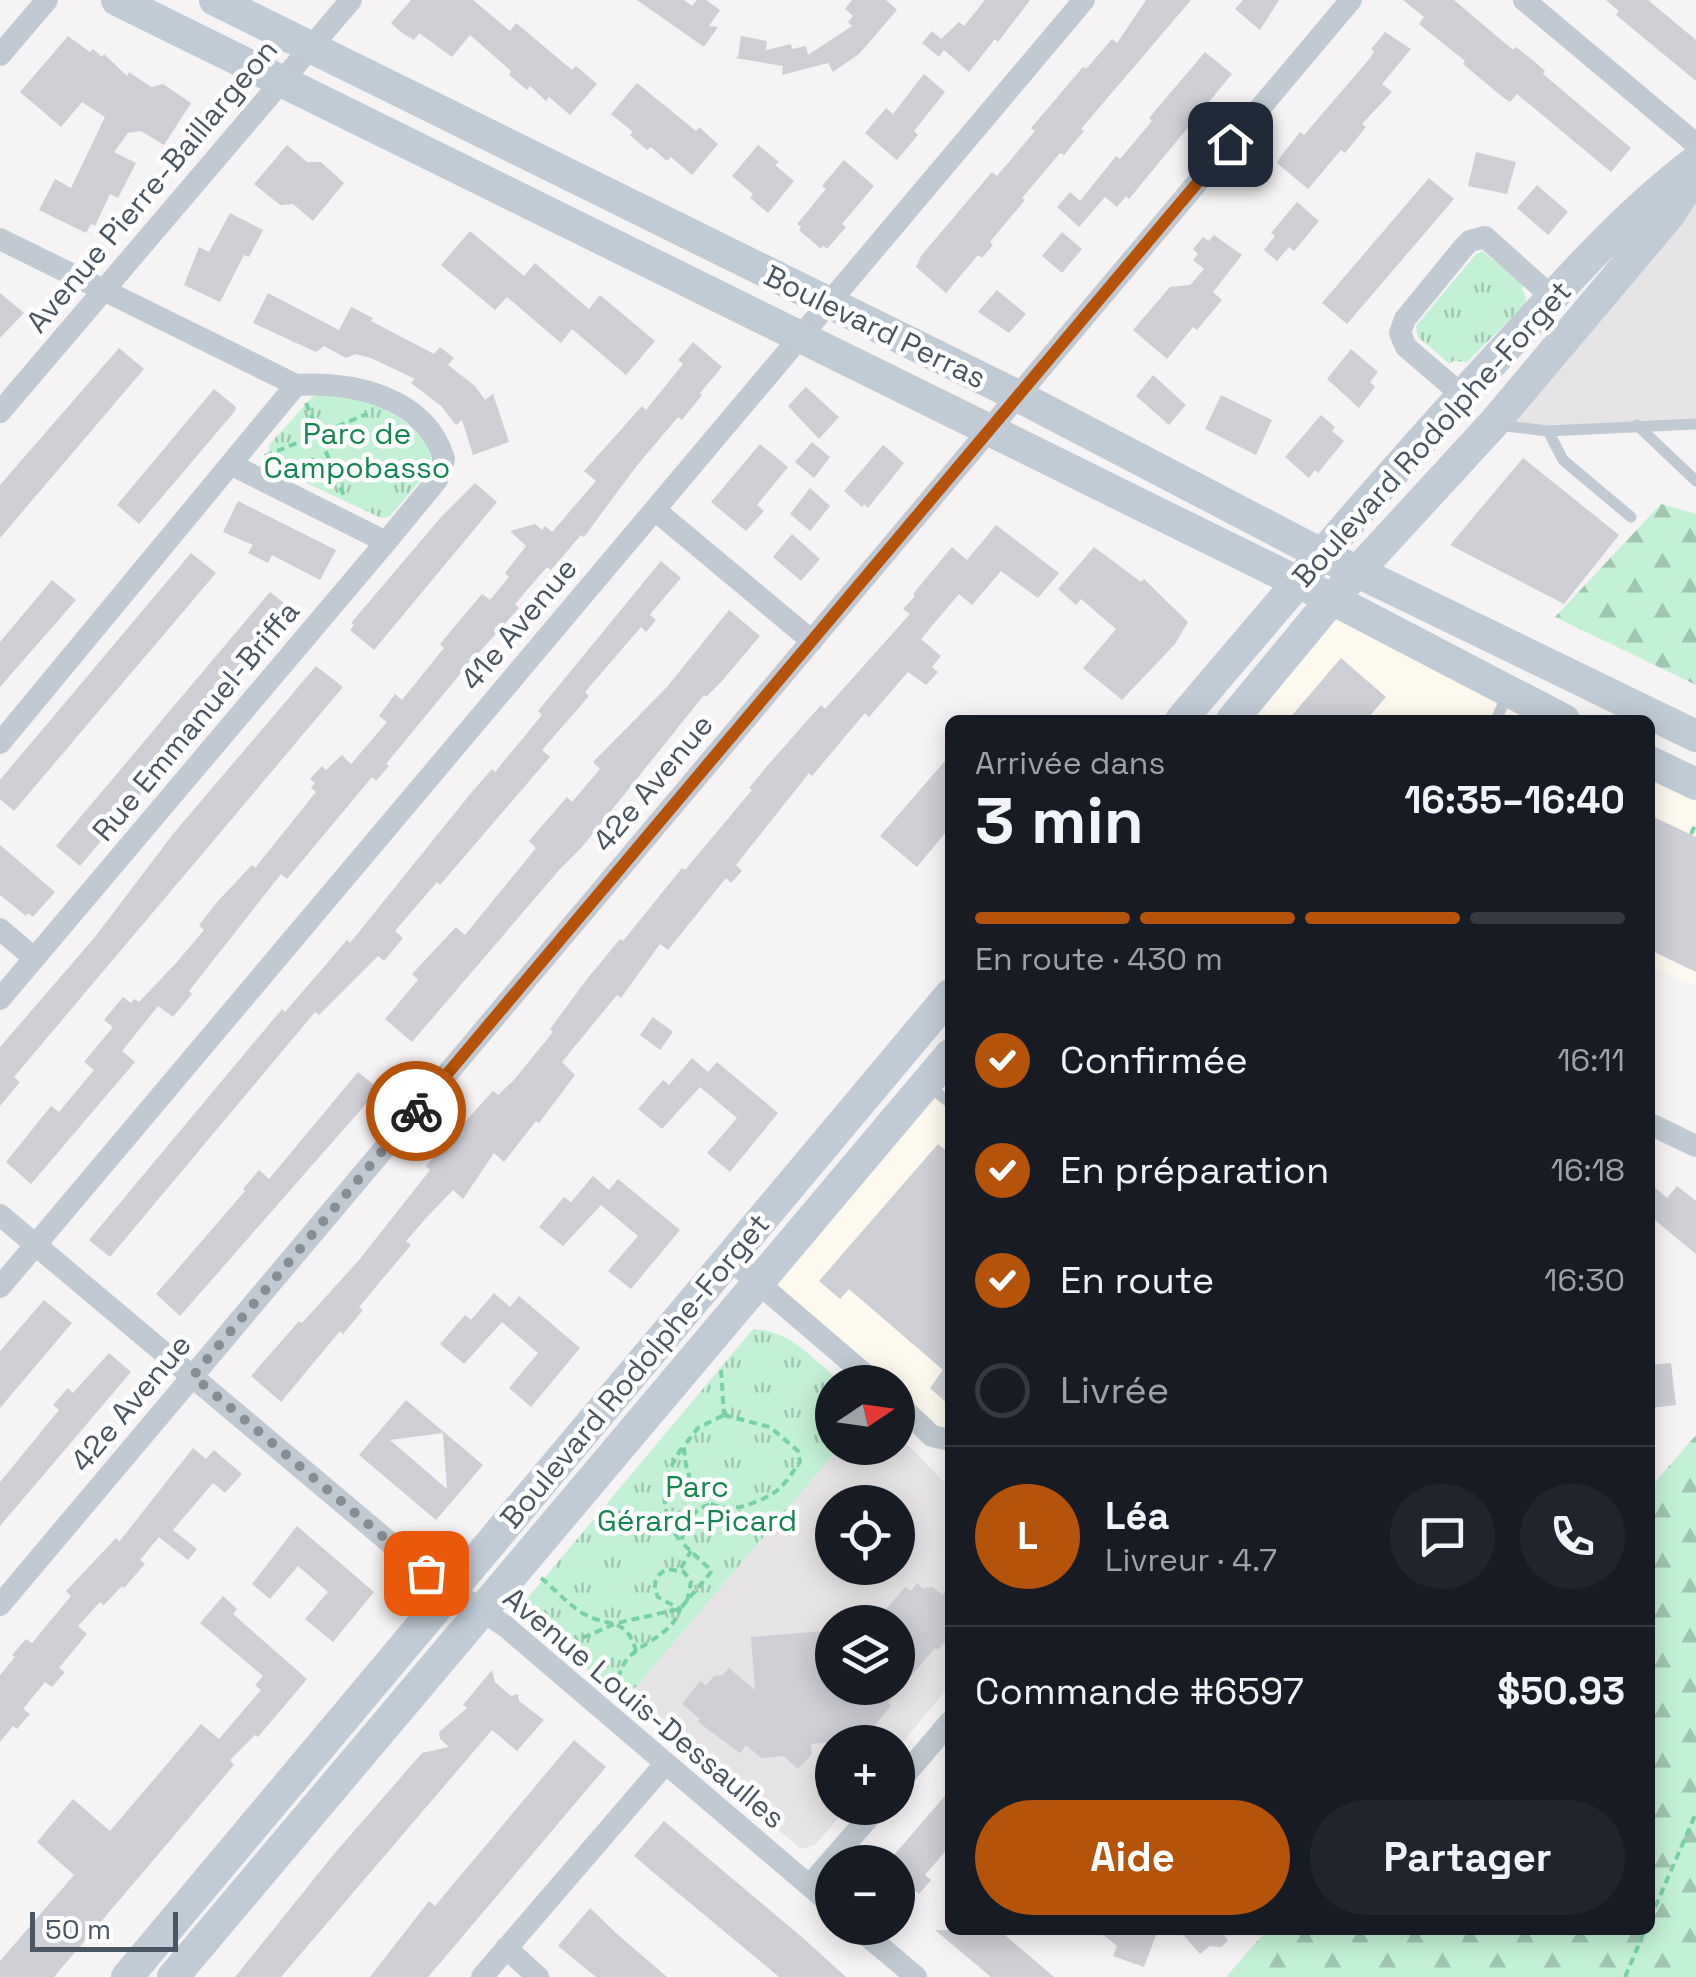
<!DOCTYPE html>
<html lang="fr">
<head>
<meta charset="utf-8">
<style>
  body { margin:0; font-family:"Space Grotesk",sans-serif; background:#20242c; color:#f1f3f6; height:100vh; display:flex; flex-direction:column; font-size:38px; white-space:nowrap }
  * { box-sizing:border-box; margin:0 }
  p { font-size:32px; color:#9ea1a6 }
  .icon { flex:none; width:55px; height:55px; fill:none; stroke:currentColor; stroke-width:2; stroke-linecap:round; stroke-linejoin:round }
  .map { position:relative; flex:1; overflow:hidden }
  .panel { position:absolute; left:945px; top:715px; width:710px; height:1220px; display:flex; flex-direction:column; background:#171b24; border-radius:15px; box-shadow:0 5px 25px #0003 }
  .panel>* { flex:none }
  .needle { width:65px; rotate:77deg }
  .buttons { position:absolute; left:815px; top:1365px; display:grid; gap:20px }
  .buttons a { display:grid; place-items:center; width:100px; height:100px; border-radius:50%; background:#171b24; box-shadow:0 5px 25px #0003; font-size:50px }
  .scale { position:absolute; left:30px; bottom:25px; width:148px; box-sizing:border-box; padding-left:10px; border:5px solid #4a5661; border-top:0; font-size:28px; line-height:35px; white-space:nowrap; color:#4a5661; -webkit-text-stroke:8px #fff; paint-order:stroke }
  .pin { position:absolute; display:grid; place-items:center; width:85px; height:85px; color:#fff; margin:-42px; border-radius:20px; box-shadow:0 5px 15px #0006 }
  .courier { position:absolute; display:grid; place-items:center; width:100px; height:100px; margin:-50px; border:8px solid #b45309; border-radius:50%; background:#fff; color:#222; box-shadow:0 2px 12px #0007 }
  .overview em { font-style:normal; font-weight:700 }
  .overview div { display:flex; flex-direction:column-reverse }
  .overview { display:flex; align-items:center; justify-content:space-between; height:170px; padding:0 30px }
  h1 { font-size:65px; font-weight:700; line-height:75px }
  .bar { display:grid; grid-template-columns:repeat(4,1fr); gap:15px 10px; align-content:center; height:120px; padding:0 30px }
  .bar i { height:12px; border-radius:8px; background:#363941 }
  .bar .current { background:#b45309 }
  .bar p { grid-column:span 4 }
  .line { display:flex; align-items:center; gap:25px; padding:0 30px; border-top:2px solid #363941 }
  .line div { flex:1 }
  .round { display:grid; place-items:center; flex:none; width:105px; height:105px; border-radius:52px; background:#20242c }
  ol { padding:0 30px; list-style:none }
  li { display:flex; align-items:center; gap:30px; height:110px }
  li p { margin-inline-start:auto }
  li .icon { padding:10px; border-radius:50%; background:#b45309; color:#fff; stroke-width:4 }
  li:last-child { color:#9ea1a6 }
  li i { width:55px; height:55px; border:5px solid #363941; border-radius:50% }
  .primary-button { display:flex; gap:20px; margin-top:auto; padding:20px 30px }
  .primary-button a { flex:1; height:115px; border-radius:60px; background:#b45309; color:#fff; font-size:40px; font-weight:700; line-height:115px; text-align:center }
  .primary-button a+a { background:#20242c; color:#f1f3f6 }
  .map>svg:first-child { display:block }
</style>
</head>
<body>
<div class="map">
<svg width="1696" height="1977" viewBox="0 0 1696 1977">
  <defs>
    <pattern id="grass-tufts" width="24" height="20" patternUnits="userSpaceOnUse" patternTransform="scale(2.5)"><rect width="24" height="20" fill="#c3f1d5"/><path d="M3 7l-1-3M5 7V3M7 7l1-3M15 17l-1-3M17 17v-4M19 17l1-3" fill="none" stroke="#a0c6b0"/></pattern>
    <pattern id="forest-firs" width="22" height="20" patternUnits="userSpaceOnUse" patternTransform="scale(2.5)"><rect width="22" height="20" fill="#c3f1d5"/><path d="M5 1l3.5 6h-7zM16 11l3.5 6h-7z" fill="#a0c6b0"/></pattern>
  </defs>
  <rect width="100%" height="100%" fill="#f5f3f3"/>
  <!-- commercial -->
  <path fill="#fdf9ef" d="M1332,599L1570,720H1232Z
    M1650,761L1696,784V986L1650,967Z
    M950,1055V1440L898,1404V1382H874L758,1282Z"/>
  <!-- education -->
  <path fill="#e6e4e5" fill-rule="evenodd" d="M1696,174V425L1548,431L1493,424Z
    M898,1435L950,1488V1685L898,1748V1742H832V1808H847L815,1845L801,1849L624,1701L839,1448H898ZM832,1502H898V1568H832ZM832,1622H898V1688H832Z"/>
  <!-- grass -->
  <path fill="url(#grass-tufts)" d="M1482,251L1525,285L1522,288L1526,298L1525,304L1467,362L1453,361L1450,364L1418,337L1416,326L1476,254Z
    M316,393C332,395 349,395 363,400C390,410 436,435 431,468L390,516L381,518L277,469L269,459V445Z
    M753,1329C790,1330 814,1360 841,1382H832V1448H839L624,1701L523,1614L521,1606Z"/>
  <!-- forest -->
  <path fill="url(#forest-firs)" d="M1661,504L1696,514V685L1555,617Z
    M1696,1435V1977H1226L1267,1930H1650V1488Z"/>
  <!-- building -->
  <path fill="#cdcfd5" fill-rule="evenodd" d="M411,0H473L510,31L516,23L572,70L576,66L597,84L570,115L549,97L546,101L530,86L527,90L509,75L511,71L470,35L452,57L419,33L414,40L402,33L391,23Z
    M637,0H684L692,6L697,0H706L720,10L709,26L718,27L704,47Z
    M852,0H886L897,10L859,54L833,72L828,63L782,75L783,66L735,58L738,57L741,36L767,41L766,50L791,44L792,49L806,46L808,55L852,26L848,22L853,16L845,9Z
    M985,0H1030L998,42L995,39L969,72L944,50L939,57L922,43L932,31L941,39L959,22L964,26Z
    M1146,0H1191L1081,129L1084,131L1064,155L1060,153L1022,198L1025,200L994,237L990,242L993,245L982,258L978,255L946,293L916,267L921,256L992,172L997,176L1035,131L1031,128L1083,67L1086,69L1112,39L1117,43Z
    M1243,0H1279L1260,30L1235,9Z
    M1403,0H1454L1513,50L1516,47L1535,62L1545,71L1543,74L1631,148L1611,172L1517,94L1510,102L1500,95L1463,64L1465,61L1419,24L1424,17Z
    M1606,0H1648L1696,40V81L1616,15L1619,11Z
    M1385,32L1411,49L1382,84L1392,92L1362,124L1366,127L1345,153L1341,150L1308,189L1277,163L1281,156L1300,132L1304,135L1371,57L1374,51L1371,49Z
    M68,36L90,52L93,49L102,57L104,54L127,76L129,72L151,87L163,84L191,103L164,145L141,131L128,133L114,152L136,163L118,198L110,194L95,226L91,224L86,233L39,210L55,179L71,188L105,117L82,102L61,127L20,92Z
    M1205,52L1232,74L1129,199L1126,196L1117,207L1105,197L1079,227L1057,207L1070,192L1080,201L1116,156L1120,159L1152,121L1149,118Z
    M924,74L945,92L914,131L918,135L897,160L865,133L886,108L893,114Z
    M637,83L696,131L699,127L718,144L692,175L671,157L667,161L651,147L647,150L630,135L633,132L611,114Z
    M287,145L307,162H321L344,183L313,221L293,204L280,205L254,184Z
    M758,145L779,162L775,165L794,181L768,213L750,198L753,194L732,176Z
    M1476,152L1516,162L1507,194L1468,186Z
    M844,160L874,186L842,224L846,227L827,249L823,246L821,249L799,230L801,227L797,224L826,189L822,186Z
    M1429,178L1454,199L1347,324L1322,303Z
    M1537,185L1568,212L1548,235L1517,208Z
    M1297,202L1319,221L1294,251L1289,247L1277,261L1264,250L1275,236L1271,233Z
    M230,213L263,230L249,257L244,255L220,302L184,285L199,247L209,252Z
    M470,231L524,276L535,263L589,309L600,295L655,341L626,375L572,329L561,343L507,297L495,310L441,265Z
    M1062,232L1082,249L1062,273L1042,256Z
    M1214,235L1242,255L1213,292L1222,300L1197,330L1193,327L1167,359L1133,330L1170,287L1190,285L1204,269L1193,260L1198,254L1193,249L1203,237L1209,241Z
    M997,290L1026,314L1009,333L978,312Z
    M0,293L24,313L0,338Z
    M268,293L339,330L351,307L373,318L371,321L434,354L440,347L454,358L448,365L475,386L485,400L493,394L509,442L473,455L462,420L456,425L441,406L411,383L415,379L371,358L355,354L346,358L324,346L316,352L253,323Z
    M693,342L722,367L700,393L702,395L682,420L678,417L635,468L584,537L581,535L551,570L547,567L515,604L519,608L465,668L386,764L389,766L376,781L372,777L287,879L281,874L189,991L192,994L173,1017L158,1006L122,1051L135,1062L31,1184L6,1162L51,1106L59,1112L94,1070L84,1062L113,1027L104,1020L123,997L131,1003L134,999L139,1002L176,963L204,930L199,925L218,901L252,865L255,868L316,792L311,788L315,783L310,779L322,766L326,770L342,755L351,764L387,722L379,716L395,694L402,700L444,648L440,644L482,594L490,600L509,577L505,573L526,546L510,531L535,524L542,530L545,526L552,532L596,481L584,471L642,406L646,410L683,364L678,360Z
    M119,348L144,369L0,538V485Z
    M1351,349L1378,372L1370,382L1375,387L1359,408L1327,379Z
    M1153,375L1186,405L1169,425L1136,396Z
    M806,387L839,417L819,439L788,406Z
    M214,389L236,407L235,411L139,524L117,505Z
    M1221,395L1272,420L1256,455L1205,429Z
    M1321,415L1335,427L1332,431L1344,441L1318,473L1315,470L1309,478L1285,457Z
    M812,442L830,457L814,478L795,462Z
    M760,444L788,467L757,505L764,511L746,531L711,502Z
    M883,445L904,463L868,508L864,504L862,507L844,491Z
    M1523,458L1619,535L1564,604L1450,545Z
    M475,483L497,502L374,650L350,630L354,625L351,623L442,516Z
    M810,488L830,506L810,531L790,514Z
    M238,501L336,550L320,580L272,555L268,563L248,553L253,545L223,532Z
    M996,525L1059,573L1038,598L1001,571L972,605L959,594L921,639L941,656L932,667L938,672L926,685L908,672L869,717L865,713L812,776L809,773L740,860L736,865L742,871L731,883L726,878L668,950L660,944L621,998L617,995L562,1062L575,1075L539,1123L536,1121L504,1162L494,1153L463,1199L453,1190L427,1217L406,1241L411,1245L359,1307L363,1310L343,1334L340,1331L281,1402L251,1376L299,1321L302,1323L359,1260L430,1170L426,1166L463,1124L493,1091L498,1095L513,1081L553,1032L550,1029L587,979L620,939L623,941L682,868L685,870L752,790L749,788L768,765L821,705L825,709L910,614L903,609L915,596L913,594L952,547L967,560Z
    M792,534L820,559L801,581L773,557Z
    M1094,547L1141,582L1144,579L1188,622L1175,644L1122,700L1083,668L1116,629L1081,599L1076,605L1058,589Z
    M191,553L216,573L14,811L0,799V780Z
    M661,561L681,578L652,612L650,615L656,620L646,632L641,627L585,692L589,696L542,750L550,757L440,885L437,882L395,931L403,938L384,961L378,956L319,1015L315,1012L110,1257L89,1240L282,1009L285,1012L347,940L350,943L471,793L492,769L495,772L542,715L538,711Z
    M52,580L76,600L0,687V642Z
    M270,592L294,611L80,866L56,846Z
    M729,610L760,636L721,682L706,697L704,695L583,846L560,869L412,1042L385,1019L418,980L412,974L456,927L465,935L536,848L529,841L567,797L572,802L600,769L593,762L667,687Z
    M1341,658L1386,697L1366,720H1288Z
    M316,666L343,687L14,1077L20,1082L0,1106V1047L95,937L173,834Z
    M950,755V827L917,867L880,836Z
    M1650,815L1696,837V972L1650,950Z
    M0,845L55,892L33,917L28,913L26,916L0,895Z
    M653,1017L673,1032L660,1050L640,1035Z
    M692,1058L708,1072L717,1062L778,1113L730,1172L707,1153L737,1118L700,1087L662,1129L638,1109L663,1080L669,1085Z
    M358,1072L379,1089L180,1316L156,1294L245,1191L243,1189L259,1170L269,1179Z
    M938,1144L950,1154V1406L930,1388L943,1370L849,1289L840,1299L819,1281Z
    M593,1176L609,1190L618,1179L680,1230L631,1289L608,1271L638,1236L601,1205L563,1246L539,1227L564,1197L571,1202Z
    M1650,1183L1667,1198L1677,1186L1696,1201V1254L1650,1216Z
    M494,1293L510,1307L519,1296L580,1348L531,1407L509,1388L538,1353L502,1322L464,1364L440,1344L465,1315L471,1320Z
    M44,1300L72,1323L0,1408V1351Z
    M109,1353L131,1372L0,1526V1482L59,1410L53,1405L68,1388L73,1393Z
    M1671,1363L1676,1405L1650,1408V1365Z
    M406,1400L483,1465L436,1520L359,1455ZM443,1433L447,1489L390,1440Z
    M193,1448L206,1459L214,1450L242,1474L225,1493L213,1483L173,1530L197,1549L188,1560L159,1537L140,1560L145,1564L124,1588L122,1586L104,1605L100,1602L78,1626L87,1634L59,1668L65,1672L52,1687L45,1682L23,1709L30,1714L17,1729L13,1726L0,1742V1675L15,1657L12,1655L26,1639L32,1643L71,1596L66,1591L116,1538L119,1542Z
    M297,1526L374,1592L333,1642L305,1619L328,1592L298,1566L270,1599L252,1584Z
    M917,1583L923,1588L933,1587L942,1595L950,1585V1636L938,1650L935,1648L888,1703L891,1706L873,1727L870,1724L855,1742L842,1733L834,1742L811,1744L812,1754L798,1769L783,1756L761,1758L746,1745L740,1753L698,1722L700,1719L682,1704L700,1681L706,1685L714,1676L723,1675L729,1668L755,1690L751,1637L826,1631L832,1688H898V1622H875L905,1587L911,1591Z
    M223,1596L237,1609L233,1614L307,1679L258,1737L255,1735L230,1760L234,1765L54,1977H0V1961L74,1875L37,1842L73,1799L110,1831L201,1724L219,1739L261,1690L255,1685L263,1676L200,1623Z
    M492,1670L495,1682L511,1696L518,1694L519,1701L544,1720L517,1751L492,1730L281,1977H235L334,1854L422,1753L449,1747L440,1739L439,1732L467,1708L463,1705Z
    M574,1740L606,1767L446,1956L428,1977H370L429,1901L435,1906Z
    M950,1790V1846L925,1875L931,1880L919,1894L913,1889L898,1908V1862H888Z
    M664,1821L804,1939L846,1977H779L660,1878L634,1856Z
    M590,1908L616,1933L667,1977H596L558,1946Z
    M935,1930H999L1054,1977H991Z
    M1097,1930H1158L1144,1967L1113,1956L1117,1946Z
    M1179,1930H1221L1228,1941L1221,1947L1210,1946L1200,1954Z"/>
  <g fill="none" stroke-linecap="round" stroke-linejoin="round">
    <!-- path -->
    <path stroke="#7ad0a6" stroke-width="4" stroke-dasharray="8 5" stroke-linecap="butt" d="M306,403L344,496
      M265,456L367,414
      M1691,834L1696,823
      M721,1370L724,1415
      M724,1415L770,1427L798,1451L800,1462C794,1470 788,1480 781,1487C773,1495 763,1499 753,1503C707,1521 685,1487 684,1446L698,1428Z
      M682,1448C661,1478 657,1511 681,1542C687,1521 690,1511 711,1504
      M681,1568L691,1551
      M541,1578C555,1589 570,1607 586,1615C612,1628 626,1617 636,1651
      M559,1648L617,1623L680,1609L712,1571L681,1542
      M615,1691C617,1684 619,1674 622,1667C635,1642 672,1638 680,1609L658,1597C652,1585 655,1574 668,1569L684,1572L691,1582L687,1601
      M1650,1919L1696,1813
      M1625,1977L1645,1930"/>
    <!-- lane -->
    <path stroke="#c1cad2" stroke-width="11" d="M1498,425L1548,431L1695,424
      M1637,425L1696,481
      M1548,431L1563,460L1631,517
      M1496,720L1508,693
      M929,1086L950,1103"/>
    <!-- street -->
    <path stroke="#c1cad2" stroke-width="22" d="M1524,0L1696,144
      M0,55L47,0
      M0,239L296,385C352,382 425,396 444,459L437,480L386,542L0,999
      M1462,395L1406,347L1400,333L1405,319L1464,247L1470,241L1485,237L1552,297
      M0,412L351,0
      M232,465L386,542
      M655,510L812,641
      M0,743L296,385
      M0,929L34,958
      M1650,1124L1696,1146
      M0,1215L426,1573L505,1626L832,1905
      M729,1258L874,1382
      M0,1287L1084,0
      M898,1404L932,1436L950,1440
      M0,1605L1351,0
      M898,1783L950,1722
      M810,1885L877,1808
      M858,1928L916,1977
      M506,1948L538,1977
      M482,1977L665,1764"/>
    <!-- secondary -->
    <path stroke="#c1cbd6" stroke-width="32" d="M117,0L1332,599L1564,720
      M215,0L1018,396L1323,555L1696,736
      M1181,720C1286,596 1391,472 1501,353C1563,286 1623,216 1696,161
      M1232,720L1332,599L1493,424L1669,215L1696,174
      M1650,762L1696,784
      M127,1977L950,995
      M173,1977L950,1055"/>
  </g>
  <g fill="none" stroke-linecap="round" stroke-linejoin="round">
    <!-- done -->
    <path stroke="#868d94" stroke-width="10" stroke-dasharray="0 18" d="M416,1111L193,1376L426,1573"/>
    <!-- route -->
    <path stroke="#b45309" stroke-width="12" d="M416,1111L1230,144"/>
  </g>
  <g text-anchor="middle" stroke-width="9" stroke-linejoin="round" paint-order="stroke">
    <!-- street labels -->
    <g font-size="30" fill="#4a5661" stroke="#fff">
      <text transform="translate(152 186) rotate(-50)" y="10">Avenue Pierre-Baillargeon</text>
      <text transform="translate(875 327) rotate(26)" y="10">Boulevard Perras</text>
      <text transform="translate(1432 434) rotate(-48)" y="10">Boulevard Rodolphe-Forget</text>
      <text transform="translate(519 624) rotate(-50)" y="10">41e Avenue</text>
      <text transform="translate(196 721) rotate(-50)" y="10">Rue Emmanuel-Briffa</text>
      <text transform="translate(653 783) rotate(-50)" y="10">42e Avenue</text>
      <text transform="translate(635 1371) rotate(-50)" y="10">Boulevard Rodolphe-Forget</text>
      <text transform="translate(131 1403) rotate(-50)" y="10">42e Avenue</text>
      <text transform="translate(644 1708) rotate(40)" y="10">Avenue Louis-Dessaulles</text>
    </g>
    <!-- park labels -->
    <g font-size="30" fill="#17864f" stroke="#fff">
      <text x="357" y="444">Parc de<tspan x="357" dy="34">Campobasso</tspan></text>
      <text x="697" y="1497">Parc<tspan x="697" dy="34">Gérard-Picard</tspan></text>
    </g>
  </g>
</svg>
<div class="buttons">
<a><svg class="needle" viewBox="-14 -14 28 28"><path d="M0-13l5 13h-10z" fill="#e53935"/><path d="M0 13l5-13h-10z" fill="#9ea1a6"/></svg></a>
<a><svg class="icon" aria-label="locate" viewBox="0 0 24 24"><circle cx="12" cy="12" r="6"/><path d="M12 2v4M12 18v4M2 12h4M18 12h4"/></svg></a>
<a><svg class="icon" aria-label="layers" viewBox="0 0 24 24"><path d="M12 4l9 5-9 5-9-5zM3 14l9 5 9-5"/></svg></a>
<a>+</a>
<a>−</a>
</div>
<div class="scale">50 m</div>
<div class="pin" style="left:426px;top:1573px;background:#ea580c"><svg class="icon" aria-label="bag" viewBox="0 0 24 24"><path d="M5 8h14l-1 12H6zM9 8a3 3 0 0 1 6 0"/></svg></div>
<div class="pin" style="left:1230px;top:144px;background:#1f2937"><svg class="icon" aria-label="home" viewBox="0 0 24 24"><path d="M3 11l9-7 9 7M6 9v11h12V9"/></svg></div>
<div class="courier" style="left:416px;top:1111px"><svg class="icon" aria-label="bike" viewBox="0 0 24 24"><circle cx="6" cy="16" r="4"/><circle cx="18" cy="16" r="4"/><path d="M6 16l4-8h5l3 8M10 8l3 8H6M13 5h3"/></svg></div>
<section class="panel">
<div class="overview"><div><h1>3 min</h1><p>Arrivée dans</p></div><em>16:35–16:40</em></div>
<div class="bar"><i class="current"></i><i class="current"></i><i class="current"></i><i></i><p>En route · 430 m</p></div>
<ol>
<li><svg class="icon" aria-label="check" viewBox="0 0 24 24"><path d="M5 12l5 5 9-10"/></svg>Confirmée<p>16:11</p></li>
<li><svg class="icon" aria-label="check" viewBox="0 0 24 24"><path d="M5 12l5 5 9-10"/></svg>En préparation<p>16:18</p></li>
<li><svg class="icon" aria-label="check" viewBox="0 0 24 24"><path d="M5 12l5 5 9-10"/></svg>En route<p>16:30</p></li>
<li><i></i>Livrée</li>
</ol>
<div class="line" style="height:180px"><b class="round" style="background:#b45309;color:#fff">L</b><div><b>Léa</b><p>Livreur · 4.7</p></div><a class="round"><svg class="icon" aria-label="chat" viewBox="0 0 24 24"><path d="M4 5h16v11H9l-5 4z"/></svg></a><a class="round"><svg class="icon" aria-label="phone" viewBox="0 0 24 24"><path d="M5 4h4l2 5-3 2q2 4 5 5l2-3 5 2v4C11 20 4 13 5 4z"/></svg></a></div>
<div class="line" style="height:130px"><div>Commande #6597</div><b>$50.93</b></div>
<div class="primary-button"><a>Aide</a><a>Partager</a></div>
</section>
</div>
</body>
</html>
